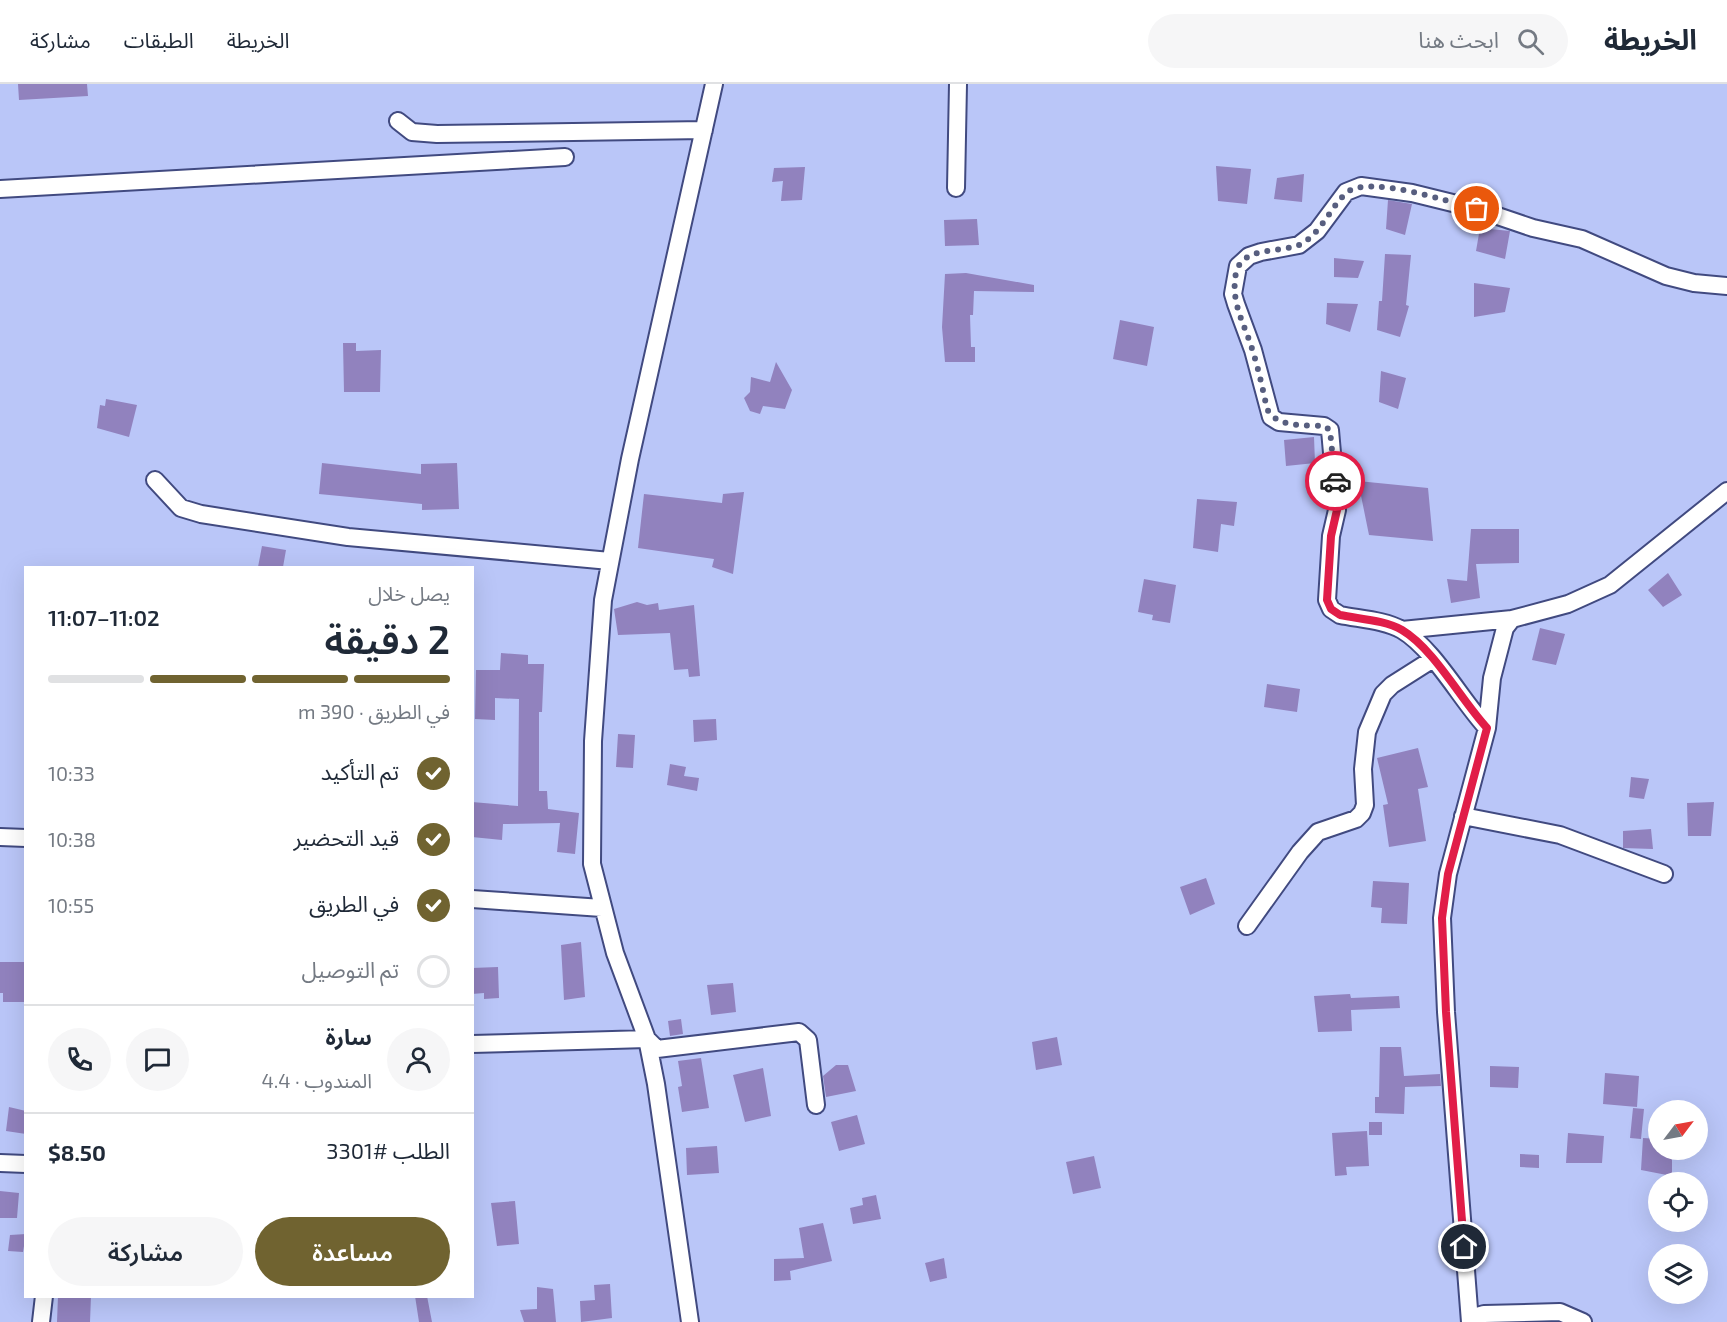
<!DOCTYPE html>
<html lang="ar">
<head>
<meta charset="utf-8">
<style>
  body { margin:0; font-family:"Exo 2","Noto Sans Arabic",sans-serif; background:#f6f6f7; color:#1f2937; direction:rtl; height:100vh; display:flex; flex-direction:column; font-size:22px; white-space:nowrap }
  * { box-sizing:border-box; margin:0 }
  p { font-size:20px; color:#747a83 }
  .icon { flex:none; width:33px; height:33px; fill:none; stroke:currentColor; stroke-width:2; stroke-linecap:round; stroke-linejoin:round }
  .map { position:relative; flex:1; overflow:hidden; direction:ltr }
  .sheet { position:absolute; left:24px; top:482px; width:450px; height:732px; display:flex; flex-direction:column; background:#fff; border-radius:0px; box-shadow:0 6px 24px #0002; direction:rtl }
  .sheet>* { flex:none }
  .needle { width:39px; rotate:58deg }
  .fabs { position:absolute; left:1648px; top:1016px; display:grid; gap:12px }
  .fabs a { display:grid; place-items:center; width:60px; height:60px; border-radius:50%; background:#fff; box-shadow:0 6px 24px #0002; font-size:30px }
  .pin { position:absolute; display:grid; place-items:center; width:51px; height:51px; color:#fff; margin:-26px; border:3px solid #fff; border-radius:50%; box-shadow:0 2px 6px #0007 }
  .courier { position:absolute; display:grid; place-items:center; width:60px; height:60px; margin:-30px; border:4px solid #e11d48; border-radius:50%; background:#fff; color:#222; box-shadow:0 2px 8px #0007 }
  .overview em { font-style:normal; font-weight:600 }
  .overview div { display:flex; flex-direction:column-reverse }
  .overview { display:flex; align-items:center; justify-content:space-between; height:102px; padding:0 24px }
  h1 { font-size:39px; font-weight:600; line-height:45px }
  .bar { display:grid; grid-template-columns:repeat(4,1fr); gap:9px 6px; align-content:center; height:72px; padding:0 24px }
  .bar i { height:8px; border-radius:4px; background:#e0e1e3 }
  .bar .current { background:#706330 }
  .bar p { grid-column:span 4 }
  .line { display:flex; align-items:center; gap:15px; padding:0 24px; border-top:2px solid #e0e1e3 }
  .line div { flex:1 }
  .round { display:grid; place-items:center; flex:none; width:63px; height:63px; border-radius:32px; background:#f6f6f7 }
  ol { padding:0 24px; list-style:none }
  li { display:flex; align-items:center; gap:18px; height:66px }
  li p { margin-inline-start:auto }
  li .icon { padding:6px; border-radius:50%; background:#706330; color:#fff; stroke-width:4 }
  li:last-child { color:#747a83 }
  li i { width:33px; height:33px; border:3px solid #e0e1e3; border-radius:50% }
  .button { display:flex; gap:12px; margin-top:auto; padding:12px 24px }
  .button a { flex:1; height:69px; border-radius:36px; background:#706330; color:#fff; font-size:24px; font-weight:600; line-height:69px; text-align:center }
  .button a+a { background:#f6f6f7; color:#1f2937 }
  header { display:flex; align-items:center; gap:36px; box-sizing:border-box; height:84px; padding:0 30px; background:#fff; border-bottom:2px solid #e0e1e3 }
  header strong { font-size:28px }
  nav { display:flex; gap:33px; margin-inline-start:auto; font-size:21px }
  .search { width:420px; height:54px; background:#f6f6f7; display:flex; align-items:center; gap:15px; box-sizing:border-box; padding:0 21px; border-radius:33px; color:#747a83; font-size:22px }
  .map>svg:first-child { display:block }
</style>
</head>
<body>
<header>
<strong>الخريطة</strong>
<div class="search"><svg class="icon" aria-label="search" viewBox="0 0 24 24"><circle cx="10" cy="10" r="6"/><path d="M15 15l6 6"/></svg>ابحث هنا</div>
<nav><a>الخريطة</a><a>الطبقات</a><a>مشاركة</a></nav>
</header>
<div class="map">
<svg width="1727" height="1238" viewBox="0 0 1727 1238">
  <rect width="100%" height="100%" fill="#bac6f8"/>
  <!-- building -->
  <path fill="#9182be" d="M18,0H87L88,12L19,16Z
    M1216,82L1251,85L1247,120L1218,117Z
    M805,83L802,116L781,117L783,97L772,98L774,84Z
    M1304,90L1302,118L1274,115L1277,94Z
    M1388,116L1412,120L1405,151L1386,145Z
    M977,135L979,161L945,162L944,136Z
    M1480,144L1510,147L1505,175L1476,167Z
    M1385,170L1411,171L1406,221L1409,222L1400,253L1377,246L1379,217H1382Z
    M1334,174L1364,177L1358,194L1334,193Z
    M966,189L1034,201V208L974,207L973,231H970L971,263H975V278H945L942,243L945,190Z
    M1474,199L1510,204L1505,228L1474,233Z
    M1327,219L1358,220L1350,248L1326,240Z
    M1120,236L1154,243L1147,282L1113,275Z
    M343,259H356V267L381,266L380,308H344Z
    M776,278L792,306L785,325L763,322L760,330L750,327L744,314L750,308L751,293L770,298Z
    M1381,287L1406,294L1398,325L1379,318Z
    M106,315L137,321L129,353L97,344L100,321L105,322Z
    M1314,353L1315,379L1286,382L1284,356Z
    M322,379L421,390V380L457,379L459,425L422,426V420L319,410Z
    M1358,397L1428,404L1433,457L1369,451Z
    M744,408L733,490L712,483L714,475L638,464L644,410L722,419L723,410Z
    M1197,415L1237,418L1234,442L1221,440L1218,468L1193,464Z
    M1471,445H1519V479L1476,480L1480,514L1451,519L1447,495L1467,497Z
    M262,462L286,466L283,483H258Z
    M1668,489L1682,511L1663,523L1648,506Z
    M1144,495L1176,501L1170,539L1152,536L1153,531L1138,528Z
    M637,518L647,521L658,519L659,526L694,521L700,592L689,593L688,585L674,586L670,549L618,551L614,525Z
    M1540,544L1565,550L1556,581L1532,576Z
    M501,569L528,571V580H544L542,628H539V707H547L548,725L579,729L575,770L557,768L560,739L503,740L502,756L472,753V718L518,722L519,615L495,614V636L475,635L476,586H500Z
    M1267,600L1300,605L1297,628L1264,623Z
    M716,635L717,656L694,658L693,636Z
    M618,650L635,651L633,684L616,683Z
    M1418,664L1428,703L1418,705L1426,757L1389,763L1383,721L1388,720L1377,674Z
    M670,680L686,683L684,692L699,694L697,707L667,701Z
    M1631,693L1649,695L1644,715L1629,713Z
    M1714,718L1711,752H1688L1687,719Z
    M1651,745L1653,765L1623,764V747Z
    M1206,794L1215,820L1190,831L1180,803Z
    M1373,797L1409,799L1407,840L1381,839L1382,824L1371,823Z
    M581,858L585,913L564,916L561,861Z
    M0,878H26L24,918H3V909H0Z
    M498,883L499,914L484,915V909L472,910V884Z
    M733,899L736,928L711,931L707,901Z
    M1350,910L1351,914L1399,912L1400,924L1351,926L1352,947L1318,948L1314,912Z
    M681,935L683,950L670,952L668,937Z
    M1057,953L1062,981L1036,986L1032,958Z
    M1380,963H1401L1404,992L1440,990L1441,1002L1405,1003L1404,1030L1375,1029V1013H1379Z
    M701,974L709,1024L682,1028L678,1003L682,1002L678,977Z
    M836,981H848L856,1007L826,1013L823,992Z
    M1490,982L1519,983L1518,1004L1490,1003Z
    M763,984L771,1032L745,1038L733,991Z
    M1605,989L1639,992L1637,1023L1603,1020Z
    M9,1023L26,1027V1050L6,1047Z
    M1633,1024L1644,1025L1641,1055L1630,1054Z
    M857,1031L865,1060L839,1067L831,1038Z
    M1369,1038H1382V1051H1369Z
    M1367,1047L1369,1082L1346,1083L1347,1091L1335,1092L1332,1049Z
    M1568,1049L1604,1052L1602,1079H1566Z
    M1643,1054L1659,1055V1065H1672V1092L1641,1086Z
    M717,1062L719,1089L687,1091L686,1064Z
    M1520,1070L1539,1071V1084L1520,1083Z
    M1094,1072L1101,1104L1073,1110L1066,1078Z
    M0,1107L19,1109L17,1134H0Z
    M876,1111L881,1135L853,1140L850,1124L863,1121L862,1114Z
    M515,1117L519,1160L497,1162L491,1119Z
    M823,1139L832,1177L790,1187L791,1196L774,1197V1175L804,1174L799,1144Z
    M26,1150L23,1168L8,1167L10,1151Z
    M944,1174L947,1194L930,1198L925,1179Z
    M610,1200L612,1234L581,1238L580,1217L595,1216L594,1201Z
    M537,1203L553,1205L556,1238H524L520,1226L537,1225Z
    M58,1212H91L90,1238H57Z
    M415,1212H427L432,1238H419Z"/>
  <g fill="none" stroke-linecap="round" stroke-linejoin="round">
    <!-- minor casing -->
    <g stroke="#414a80" stroke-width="20">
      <path id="minor" d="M398,37L412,48L437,50L704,46
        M956,104L958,0
        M0,105L565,73
        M155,396L181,424L201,430L348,453L610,477
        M1402,546L1512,535
        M1487,644C1461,616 1434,565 1402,546C1385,536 1359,535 1340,531L1331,525L1327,516L1331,452L1337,426L1330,346L1324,342L1279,338L1271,333L1253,266L1236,220L1233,210L1238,182L1249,172L1261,168L1299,161L1317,147L1346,108L1361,102L1412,109L1477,125L1533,144L1582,155L1666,192L1694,199L1727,202
        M1463,732L1560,751L1664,790
        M0,753L26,754
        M472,815L602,824
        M1247,842L1300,768L1318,748L1356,735L1362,729L1365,721L1363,685L1367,648L1383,610L1392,601L1433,575
        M472,960L647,955L657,965L799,948L808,956L816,1021
        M0,1079L26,1080
        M1470,1234L1484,1230L1560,1228L1583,1238
        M41,1238L44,1212
        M690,1238L656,1000L647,955L615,869L592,780L593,657L603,516L630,375L714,0
        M1470,1238L1446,928L1442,834L1448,790L1487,644L1492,594L1505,544L1512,535L1568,520L1610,501L1727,407"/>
    </g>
    <!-- minor -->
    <use href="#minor" stroke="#fff" stroke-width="16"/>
  </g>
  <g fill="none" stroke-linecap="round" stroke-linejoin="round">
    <!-- done -->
    <path stroke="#575e7f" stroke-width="6" stroke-dasharray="0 10.8" d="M1335,397L1330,346L1324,342C1305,341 1277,344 1267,325C1263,306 1259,287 1253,268C1245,240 1230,219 1236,189C1242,162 1280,169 1299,161C1320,151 1329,126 1345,110C1366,89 1449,118 1477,125"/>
    <!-- route -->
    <path stroke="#e11d48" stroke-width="8" d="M1335,397L1337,426L1331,452L1327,516L1331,525L1340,531C1359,535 1385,536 1402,546C1434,565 1461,616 1487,644L1448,790L1442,834L1446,928L1464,1163"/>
  </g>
</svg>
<div class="fabs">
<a><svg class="needle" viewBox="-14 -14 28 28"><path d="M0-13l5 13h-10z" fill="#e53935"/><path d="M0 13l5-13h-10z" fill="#747a83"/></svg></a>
<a><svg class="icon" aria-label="locate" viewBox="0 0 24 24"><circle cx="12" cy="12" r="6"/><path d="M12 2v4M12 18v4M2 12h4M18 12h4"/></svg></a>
<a><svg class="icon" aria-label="layers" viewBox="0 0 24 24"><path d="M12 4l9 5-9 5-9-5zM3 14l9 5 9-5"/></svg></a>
</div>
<div class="pin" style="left:1477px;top:125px;background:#ea580c"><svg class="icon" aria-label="bag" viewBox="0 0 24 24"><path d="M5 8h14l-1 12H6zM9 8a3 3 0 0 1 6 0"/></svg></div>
<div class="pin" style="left:1464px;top:1163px;background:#1f2937"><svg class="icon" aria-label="home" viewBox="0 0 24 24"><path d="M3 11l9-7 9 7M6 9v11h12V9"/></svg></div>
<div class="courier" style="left:1335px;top:397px"><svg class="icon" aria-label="car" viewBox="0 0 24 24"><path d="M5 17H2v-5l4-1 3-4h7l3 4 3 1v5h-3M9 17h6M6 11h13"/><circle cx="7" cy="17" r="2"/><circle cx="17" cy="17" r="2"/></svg></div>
<section class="sheet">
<div class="overview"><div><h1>2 دقيقة</h1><p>يصل خلال</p></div><em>11:02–11:07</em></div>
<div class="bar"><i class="current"></i><i class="current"></i><i class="current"></i><i></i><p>في الطريق · 390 m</p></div>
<ol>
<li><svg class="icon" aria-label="check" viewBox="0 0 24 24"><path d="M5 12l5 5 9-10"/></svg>تم التأكيد<p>10:33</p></li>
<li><svg class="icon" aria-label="check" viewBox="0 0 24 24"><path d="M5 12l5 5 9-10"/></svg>قيد التحضير<p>10:38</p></li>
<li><svg class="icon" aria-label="check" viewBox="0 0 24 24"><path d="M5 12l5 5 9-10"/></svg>في الطريق<p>10:55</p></li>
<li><i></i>تم التوصيل</li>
</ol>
<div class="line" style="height:108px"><a class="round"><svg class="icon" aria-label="person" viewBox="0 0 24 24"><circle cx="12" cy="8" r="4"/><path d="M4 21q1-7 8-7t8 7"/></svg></a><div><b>سارة</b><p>المندوب · 4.4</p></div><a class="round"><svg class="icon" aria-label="chat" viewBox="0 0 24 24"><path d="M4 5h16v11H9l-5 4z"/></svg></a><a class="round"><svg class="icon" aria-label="phone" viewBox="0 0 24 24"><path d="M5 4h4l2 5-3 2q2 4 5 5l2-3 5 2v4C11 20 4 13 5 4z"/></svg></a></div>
<div class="line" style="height:78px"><div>الطلب #3301</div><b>$8.50</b></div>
<div class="button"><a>مساعدة</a><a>مشاركة</a></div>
</section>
</div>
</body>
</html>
